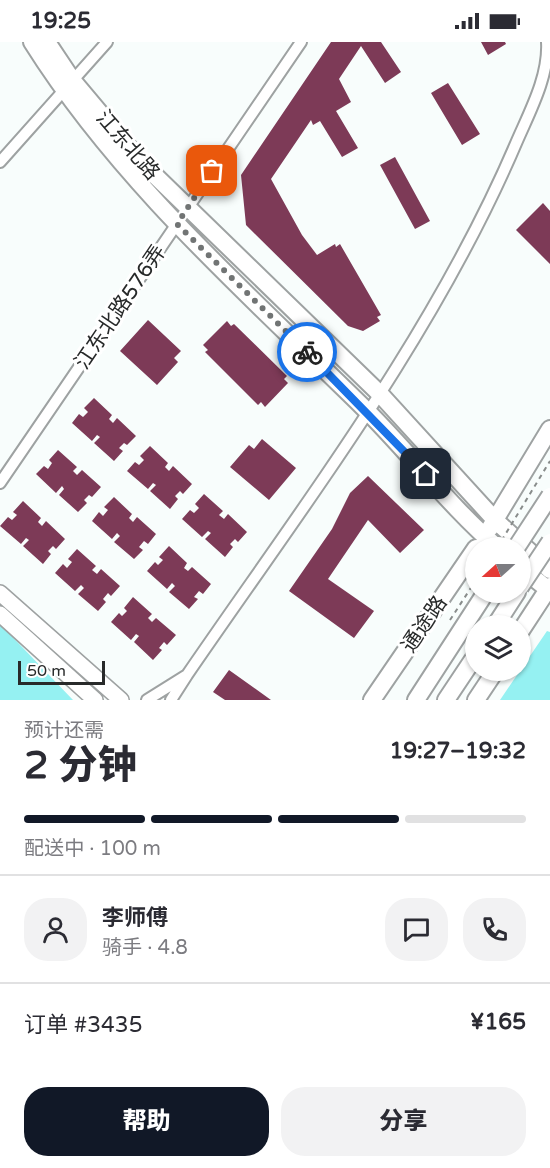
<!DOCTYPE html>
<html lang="zh">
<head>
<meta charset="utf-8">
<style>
  body { margin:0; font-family:"Varela Round","Noto Sans SC",sans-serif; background:#f2f2f3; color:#2b2b33; height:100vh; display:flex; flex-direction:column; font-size:22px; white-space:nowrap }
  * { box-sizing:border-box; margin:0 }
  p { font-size:20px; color:#7c7c81 }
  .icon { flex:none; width:33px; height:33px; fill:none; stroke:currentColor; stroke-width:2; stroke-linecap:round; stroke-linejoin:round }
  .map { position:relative; height:658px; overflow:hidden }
  .side { display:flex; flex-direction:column; background:#fff; flex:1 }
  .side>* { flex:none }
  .needle { width:39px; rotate:249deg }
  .controls { position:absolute; left:465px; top:495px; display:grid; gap:12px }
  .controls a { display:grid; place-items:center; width:66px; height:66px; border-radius:50%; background:#fff; box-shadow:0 2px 4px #0004; font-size:30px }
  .scale { position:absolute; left:18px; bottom:15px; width:87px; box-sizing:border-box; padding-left:6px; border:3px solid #282a2a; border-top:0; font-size:16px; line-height:21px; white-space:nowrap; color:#282a2a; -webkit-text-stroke:4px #fff; paint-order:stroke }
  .pin { position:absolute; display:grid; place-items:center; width:51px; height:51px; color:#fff; margin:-26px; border-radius:12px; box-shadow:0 3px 9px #0006 }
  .courier { position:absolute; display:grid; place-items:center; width:60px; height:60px; margin:-30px; border:4px solid #1a73e8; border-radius:50%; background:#fff; color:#222; box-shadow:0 2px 8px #0007 }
  .head em { font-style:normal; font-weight:800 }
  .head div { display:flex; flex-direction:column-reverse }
  .head { display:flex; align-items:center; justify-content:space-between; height:102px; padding:0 24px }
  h1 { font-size:39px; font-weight:800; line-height:45px }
  .bar { display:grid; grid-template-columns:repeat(4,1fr); gap:9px 6px; align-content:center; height:72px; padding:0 24px }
  .bar i { height:8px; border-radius:4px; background:#e1e1e2 }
  .bar .current { background:#111827 }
  .bar p { grid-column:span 4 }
  .line { display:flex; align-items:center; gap:15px; padding:0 24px; border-top:2px solid #e1e1e2 }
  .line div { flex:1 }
  .round { display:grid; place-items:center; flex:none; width:63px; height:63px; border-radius:24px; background:#f2f2f3 }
  .action { display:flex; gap:12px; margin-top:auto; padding:12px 24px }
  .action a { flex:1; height:69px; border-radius:24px; background:#111827; color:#fff; font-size:24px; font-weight:800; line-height:69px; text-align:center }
  .action a+a { background:#f2f2f3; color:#2b2b33 }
  .status { display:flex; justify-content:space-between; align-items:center; height:42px; padding:0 30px; background:#fff; direction:ltr }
  .status svg { height:16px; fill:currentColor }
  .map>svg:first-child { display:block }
</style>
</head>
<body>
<div class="status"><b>19:25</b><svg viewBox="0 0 49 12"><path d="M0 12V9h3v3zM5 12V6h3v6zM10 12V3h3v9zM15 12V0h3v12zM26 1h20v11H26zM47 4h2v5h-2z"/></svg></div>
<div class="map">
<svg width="550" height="658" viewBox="0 0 550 658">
  <rect width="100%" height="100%" fill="#f8fdfc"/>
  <!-- green -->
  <path fill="#95f1f2" d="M0,582L73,658H0Z
    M547,589L550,590V658H500Z"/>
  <!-- building -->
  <path fill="#7d3a57" d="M331,0H381L401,30L385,41L361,4L339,37L351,60L336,69L358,106L342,115L320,79L313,83L311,78L271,137L302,193L317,213L335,202L336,205L340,202L381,273L377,275L380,279L363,289L348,284L246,183L241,133Z
    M481,0H505L506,2L488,13Z
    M448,41L480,92L462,103L431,51Z
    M395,115L430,179L415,187L380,123Z
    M543,161L550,169V222L516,188Z
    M148,278L181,309L174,316L178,320L157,343L120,309Z
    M227,279L231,284L234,282L287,334L284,337L288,341L265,365L261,360L258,363L205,310L208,308L203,303Z
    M94,356L112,373L109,377L113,381L117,376L136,394L127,403L124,401L119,406L123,409L114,419L94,401L100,395L97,393L92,399L72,381L79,372L83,375L88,370L84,366Z
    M262,397L296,426L269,458L230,425L249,403L254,407Z
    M150,404L168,421L165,425L169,429L173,424L192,442L183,452L180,449L175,454L178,457L170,467L150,449L156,443L153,441L148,447L127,429L135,420L139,423L144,418L140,414Z
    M58,408L77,425L73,429L77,433L82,428L101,445L92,455L89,453L84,458L87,461L78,470L59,453L64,447L62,444L56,451L36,432L44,424L48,427L52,421L49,418Z
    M368,434L424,488L400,511L368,478L328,537L374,569L354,596L289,549L332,487L350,451Z
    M204,452L223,469L219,473L224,477L228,472L247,490L238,500L235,497L230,502L233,505L225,515L205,497L211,491L208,489L202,495L182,477L190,468L194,471L199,466L195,462Z
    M114,455L132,472L129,476L133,480L137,475L156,492L148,502L144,499L139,505L143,508L134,517L114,500L120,494L117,491L112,497L92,479L99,470L103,474L108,468L104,465Z
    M23,459L41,476L38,480L42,484L46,479L65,497L56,507L53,504L48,509L51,512L43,522L23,504L29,498L26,496L21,502L0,484L8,475L12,478L17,473L13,470Z
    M169,504L187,521L184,526L188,529L192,525L211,542L203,552L199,549L194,555L198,557L189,567L169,550L175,544L172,541L167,547L147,529L155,520L158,523L163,518L159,515Z
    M77,507L96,524L92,528L97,532L101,527L120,544L111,554L108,551L103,557L106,560L98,569L78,552L84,546L81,543L75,549L55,531L63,522L67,526L72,520L68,517Z
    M133,555L152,572L148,576L152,580L156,576L176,593L167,603L164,600L159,606L162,608L153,618L134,600L139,594L136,592L131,598L111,580L119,571L122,574L127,569L124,566Z
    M229,628L271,658H225L213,650Z"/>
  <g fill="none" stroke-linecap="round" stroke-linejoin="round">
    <!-- street casing -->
    <g stroke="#9ea2a2" stroke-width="14">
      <path id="street" d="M0,120L107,0
        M0,441L301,0
        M187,633C305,461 435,292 517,99C530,69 549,34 547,0
        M147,658L187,633L171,658"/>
    </g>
    <!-- secondary casing -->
    <g stroke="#9ea2a2" stroke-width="18">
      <path id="secondary" d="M0,551L121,658
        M0,572L95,658"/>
    </g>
    <!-- primary casing -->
    <g stroke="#9ea2a2" stroke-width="20">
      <path id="primary" d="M32,0C120,140 246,250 363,365C409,410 449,464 498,506
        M47,0L73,39L141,120L380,352L496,479L550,528
        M490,486L550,387
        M520,525L550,549
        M495,584L517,550
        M520,590L550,544
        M372,658L476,506
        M416,658L486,550
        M446,658L476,613
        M476,658L496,628"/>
    </g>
    <!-- path -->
    <path stroke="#888c8b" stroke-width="2" stroke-dasharray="4.5 4.5" stroke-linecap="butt" d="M450,578L476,538"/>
    <!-- street -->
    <use href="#street" stroke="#fff" stroke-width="10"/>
    <!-- secondary -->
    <use href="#secondary" stroke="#fff" stroke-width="15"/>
    <!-- primary -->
    <use href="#primary" stroke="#fff" stroke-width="16"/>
    <!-- primary-bridge casing -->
    <g stroke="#9ea2a2" stroke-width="20" stroke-linecap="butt">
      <path id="primary-bridge" d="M516,506L550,454
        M520,545L550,500"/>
    </g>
    <!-- path-bridge -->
    <path stroke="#888c8b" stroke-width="2" stroke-dasharray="4.5 4.5" stroke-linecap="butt" d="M497,506L550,419"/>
    <!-- primary-bridge -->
    <use href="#primary-bridge" stroke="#fff" stroke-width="16"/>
  </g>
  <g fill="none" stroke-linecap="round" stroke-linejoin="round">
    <!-- done -->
    <path stroke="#717474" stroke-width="6" stroke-dasharray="0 10.8" d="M212,129L177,182L307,310"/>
    <!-- route -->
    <path stroke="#1a73e8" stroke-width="8" d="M307,310L426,432"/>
  </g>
  <g text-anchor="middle" stroke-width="6" stroke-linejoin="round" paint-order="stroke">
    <!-- street labels -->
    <g font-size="21" fill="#282a2a" stroke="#fff">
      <text transform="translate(128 103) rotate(49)" y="7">江东北路</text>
      <text transform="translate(120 265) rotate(-56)" y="7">江东北路576弄</text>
      <text transform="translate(424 582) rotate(-56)" y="7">通途路</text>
    </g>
  </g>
</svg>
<div class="controls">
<a><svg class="needle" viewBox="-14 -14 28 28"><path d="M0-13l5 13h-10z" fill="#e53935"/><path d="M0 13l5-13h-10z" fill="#7c7c81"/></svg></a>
<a><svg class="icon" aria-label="layers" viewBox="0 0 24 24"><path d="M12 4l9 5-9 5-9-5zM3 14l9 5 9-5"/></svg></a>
</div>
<div class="scale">50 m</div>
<div class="pin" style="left:212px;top:129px;background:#ea580c"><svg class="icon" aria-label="bag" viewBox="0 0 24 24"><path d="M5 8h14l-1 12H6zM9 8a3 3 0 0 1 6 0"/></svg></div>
<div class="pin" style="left:426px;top:432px;background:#1f2937"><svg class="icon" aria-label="home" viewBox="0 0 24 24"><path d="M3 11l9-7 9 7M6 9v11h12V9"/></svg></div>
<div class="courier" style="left:307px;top:310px"><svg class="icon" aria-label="bike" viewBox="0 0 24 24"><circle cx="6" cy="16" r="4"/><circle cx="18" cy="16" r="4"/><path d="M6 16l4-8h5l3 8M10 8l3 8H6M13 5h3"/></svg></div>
</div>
<section class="side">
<div class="head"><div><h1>2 分钟</h1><p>预计还需</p></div><em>19:27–19:32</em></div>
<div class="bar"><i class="current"></i><i class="current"></i><i class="current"></i><i></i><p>配送中 · 100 m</p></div>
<div class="line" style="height:108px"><a class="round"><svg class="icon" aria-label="person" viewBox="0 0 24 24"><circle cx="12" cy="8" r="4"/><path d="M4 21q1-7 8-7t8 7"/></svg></a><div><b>李师傅</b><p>骑手 · 4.8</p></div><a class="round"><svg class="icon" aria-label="chat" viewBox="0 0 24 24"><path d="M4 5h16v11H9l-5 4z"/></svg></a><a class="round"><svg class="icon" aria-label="phone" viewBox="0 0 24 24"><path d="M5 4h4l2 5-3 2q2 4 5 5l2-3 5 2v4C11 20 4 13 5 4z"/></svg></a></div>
<div class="line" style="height:78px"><div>订单 #3435</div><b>¥165</b></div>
<div class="action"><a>帮助</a><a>分享</a></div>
</section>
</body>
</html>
